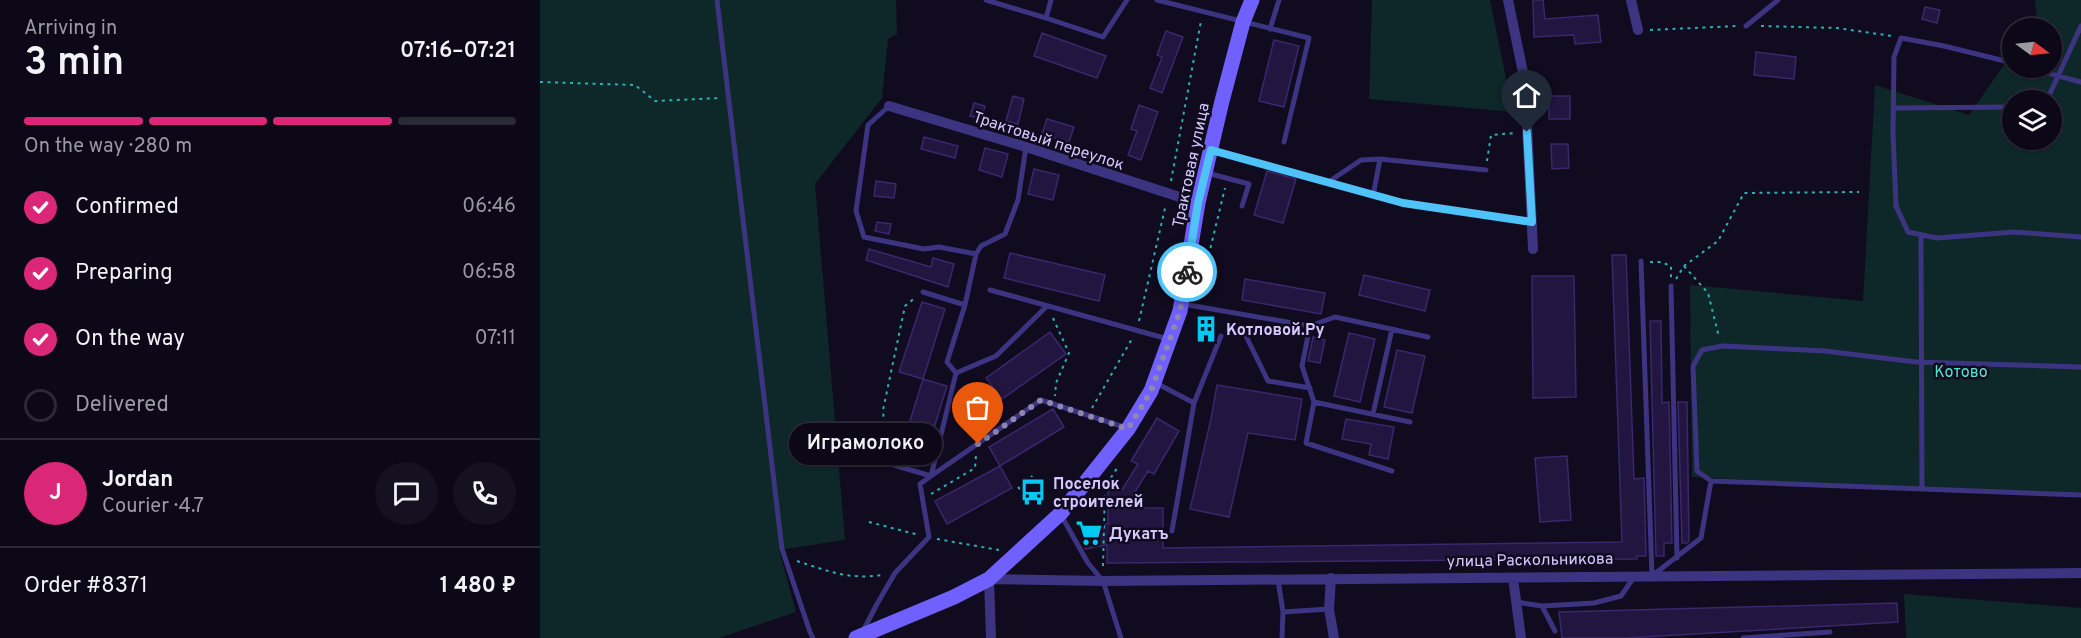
<!DOCTYPE html>
<html lang="en">
<head>
<meta charset="utf-8">
<style>
  body { margin:0; font-family:Overpass,sans-serif; background:#151120; color:#f1f3f6; height:100vh; display:flex; flex-direction:column; font-size:22px; white-space:nowrap }
  * { box-sizing:border-box; margin:0 }
  p { font-size:20px; color:#9a9aa1 }
  .icon { flex:none; width:33px; height:33px; fill:none; stroke:currentColor; stroke-width:2; stroke-linecap:round; stroke-linejoin:round }
  .map { position:relative; flex:1; overflow:hidden }
  .panel { display:flex; flex-direction:column; background:#0c0817; width:540px }
  .panel>* { flex:none }
  .needle { width:39px; rotate:105deg }
  .controls { position:absolute; left:1462px; top:18px; display:grid; gap:12px }
  .controls a { display:grid; place-items:center; width:60px; height:60px; border-radius:50%; background:#0c0817; box-shadow:0 2px 4px #0004,0 0 0 2px #2c2936; font-size:30px }
  .pin { position:absolute; display:grid; place-items:center; width:51px; height:51px; color:#fff; margin:-62px -26px; border-radius:50% 50% 50% 0; rotate:-45deg; box-shadow:0 0 6px #0007 }
  .pin .icon { rotate:45deg }
  .courier { position:absolute; display:grid; place-items:center; width:60px; height:60px; margin:-30px; border:4px solid #4fc3f7; border-radius:50%; background:#fff; color:#222; box-shadow:0 2px 8px #0007 }
  .bubble { position:absolute; height:42px; border-radius:21px; background:#0c0817; box-shadow:0 2px 4px #0004,0 0 0 2px #2c2936; font-size:20px; font-weight:600; line-height:42px; text-align:center }
  .summary em { font-style:normal; font-weight:600 }
  .summary div { display:flex; flex-direction:column-reverse }
  .summary { display:flex; align-items:center; justify-content:space-between; height:102px; padding:0 24px }
  h1 { font-size:39px; font-weight:600; line-height:45px }
  .bar { display:grid; grid-template-columns:repeat(4,1fr); gap:9px 6px; align-content:center; height:72px; padding:0 24px }
  .bar i { height:8px; border-radius:4px; background:#2c2936 }
  .bar .selected { background:#db2777 }
  .bar p { grid-column:span 4 }
  .line { display:flex; align-items:center; gap:15px; padding:0 24px; border-top:2px solid #2c2936 }
  .line div { flex:1 }
  .round { display:grid; place-items:center; flex:none; width:63px; height:63px; border-radius:32px; background:#151120 }
  ol { padding:0 24px; list-style:none }
  li { display:flex; align-items:center; gap:18px; height:66px }
  li p { margin-inline-start:auto }
  li .icon { padding:6px; border-radius:50%; background:#db2777; color:#fff; stroke-width:4 }
  li:last-child { color:#9a9aa1 }
  li i { width:33px; height:33px; border:3px solid #2c2936; border-radius:50% }
  main { display:flex; flex:1; min-height:0 }
  .map>svg:first-child { display:block }
</style>
</head>
<body>
<main>
<section class="panel">
<div class="summary"><div><h1>3 min</h1><p>Arriving in</p></div><em>07:16–07:21</em></div>
<div class="bar"><i class="selected"></i><i class="selected"></i><i class="selected"></i><i></i><p>On the way · 280 m</p></div>
<ol>
<li><svg class="icon" aria-label="check" viewBox="0 0 24 24"><path d="M5 12l5 5 9-10"/></svg>Confirmed<p>06:46</p></li>
<li><svg class="icon" aria-label="check" viewBox="0 0 24 24"><path d="M5 12l5 5 9-10"/></svg>Preparing<p>06:58</p></li>
<li><svg class="icon" aria-label="check" viewBox="0 0 24 24"><path d="M5 12l5 5 9-10"/></svg>On the way<p>07:11</p></li>
<li><i></i>Delivered</li>
</ol>
<div class="line" style="height:108px"><b class="round" style="background:#db2777;color:#fff">J</b><div><b>Jordan</b><p>Courier · 4.7</p></div><a class="round"><svg class="icon" aria-label="chat" viewBox="0 0 24 24"><path d="M4 5h16v11H9l-5 4z"/></svg></a><a class="round"><svg class="icon" aria-label="phone" viewBox="0 0 24 24"><path d="M5 4h4l2 5-3 2q2 4 5 5l2-3 5 2v4C11 20 4 13 5 4z"/></svg></a></div>
<div class="line" style="height:78px"><div>Order #8371</div><b>1 480 ₽</b></div>
</section>
<div class="map">
<svg width="1541" height="638" viewBox="0 0 1541 638">
  <rect width="100%" height="100%" fill="#100b1f"/>
  <!-- green -->
  <path fill="#0e2829" fill-rule="evenodd" d="M0,0H356L357,34L348,39L342,98L275,184L305,540L239,550L256,612L179,638H0Z
    M832,0H950L973,112L829,99Z
    M1495,0H1541V497L1152,477L1150,285L1323,301L1335,85L1429,115L1473,52V68H1512V28H1490L1497,18ZM1473,100H1512V140H1473Z
    M1364,594L1541,608V638H1366Z"/>
  <!-- building -->
  <path fill="#221640" stroke="#3a276d" stroke-width="1.5" d="M993,0H1003L1005,19L1058,15L1061,42L1035,44L1034,35L994,37Z
    M1385,7L1400,10L1397,23L1382,19Z
    M626,31L643,37L622,93L610,88L622,57L617,55Z
    M502,33L566,56L557,78L494,56Z
    M734,40L759,46L744,107L719,101Z
    M1216,52L1256,57L1254,79L1214,75Z
    M473,96L484,99L478,124L466,121Z
    M1009,96H1030V119H1009Z
    M434,103L445,106L441,119L430,116Z
    M599,105L618,112L601,160L588,155L597,131L591,129Z
    M507,119L534,127L529,142L502,134Z
    M384,137L418,146L415,158L381,149Z
    M1011,144H1028L1029,168L1012,169Z
    M445,148L468,154L462,177L439,170Z
    M494,169L519,175L513,200L488,194Z
    M727,171L756,179L743,223L714,215Z
    M336,181L356,184L354,198L334,196Z
    M337,222L351,224L349,234L335,231Z
    M329,249L391,267L393,258L414,264L408,287L326,260Z
    M470,253L565,275L559,301L464,278Z
    M1072,255H1086L1094,479L1104,478L1106,556H1097V559L567,563V545L546,549L545,548L542,529L568,524V489L582,490L598,464L591,461L617,418L639,431L614,474L608,471L585,508H623V548L1082,542Z
    M824,275L890,290L885,311L819,295Z
    M992,276H1034L1036,397L993,398Z
    M705,279L785,293L781,314L702,300Z
    M382,302L405,309L383,379L359,372Z
    M663,318L675,323L668,339L656,334Z
    M1110,321H1121L1122,403L1129,402L1132,543H1124V556H1116Z
    M510,332L526,354L462,399L446,378Z
    M809,333L835,339L820,402L794,396Z
    M773,337L785,340L780,363L768,361Z
    M857,350L885,356L872,413L844,407Z
    M383,379L407,386L385,457L361,450Z
    M677,385L762,399L755,440L708,433L689,517L650,509L671,419Z
    M1138,402H1147L1149,541L1147,543H1142Z
    M513,409L524,427L460,466L449,447Z
    M806,419L854,427L848,459L829,455L831,444L802,439Z
    M1027,456L1031,520L1000,522L995,458Z
    M460,466L472,488L407,524L395,501Z
    M1357,603L1358,622L1086,638H1022L1019,612Z"/>
  <g fill="none" stroke-linecap="round" stroke-linejoin="round">
    <!-- path -->
    <path stroke="#28b2b4" stroke-width="2" stroke-dasharray="3 4.5" stroke-linecap="butt" d="M1221,26L1297,28L1352,36
      M1110,30L1197,26
      M0,82L95,85L115,101L180,98
      M947,161L951,135L976,133
      M631,181L661,21
      M1110,262H1121L1131,266V278
      M1144,266L1168,293L1179,337
      M1136,279L1144,266L1178,241L1204,193L1319,192
      M658,299L685,188
      M513,318L529,353L516,383L515,396
      M599,321L626,204
      M552,408L593,337
      M346,454L343,410L365,306L376,297
      M491,476L503,489
      M478,487L491,501
      M391,494L435,468L436,455
      M329,522L379,535
      M397,539L459,550
      M257,561C288,571 308,580 342,575
      M563,566L565,487L579,465"/>
    <!-- lane -->
    <path stroke="#3c3480" stroke-width="5" d="M177,0L242,549L270,632L273,638
      M446,0L506,18
      M511,0L506,18L563,37L587,0
      M617,0L769,38L744,142
      M1206,26L1238,0
      M730,29L739,0
      M1473,63L1404,46L1361,38L1354,57L1353,134L1356,206L1368,232L1397,238L1474,232L1541,237
      M1489,68L1541,82
      M1507,100L1541,26
      M349,106L328,125L316,211L324,237L384,249L399,247L436,254
      M1353,108L1473,107
      M672,151L863,203L992,222
      M667,173L709,184L702,206
      M787,183L821,160L840,159
      M833,196L840,159L946,170
      M1381,235L1382,488
      M1101,261L1112,576
      M1131,286L1137,558
      M450,290L628,339
      M383,292L425,305
      M643,304L770,326L762,366L774,402L766,443L852,471
      M770,326L795,317L888,337
      M704,332L728,381L770,388
      M1541,367L1376,362L1285,351L1182,346L1162,350L1153,366L1157,471L1171,481L1541,495
      M416,373L456,356L507,306
      M616,383L654,403L632,531
      M774,402L870,422
      M654,403L681,336
      M833,414L852,329
      M347,463L391,476L501,400L587,428
      M521,515L548,563L563,581L581,638
      M1113,575L1161,538L1171,481
      M738,580L743,612L742,638
      M976,602L1002,606L1015,631
      M1002,606L1054,603L1081,596L1094,577
      M743,612L789,609
      M323,631L337,604L355,573L389,537L380,484L391,476L416,373L407,362L425,305L436,254L441,246L465,234L478,200L486,147
      M1203,638L1290,632"/>
    <!-- street -->
    <path stroke="#3c3480" stroke-width="10" d="M968,0L985,82L993,249
      M1091,0L1098,30
      M349,106L486,147L658,203
      M791,578L789,609L794,638
      M973,578L981,638
      M451,638L449,579L563,581L1541,573"/>
    <!-- secondary -->
    <path stroke="#6f60ff" stroke-width="15" d="M316,638L414,597L449,579L521,513L588,429L611,391L640,311L658,203L682,101L703,22L712,0"/>
  </g>
  <g fill="none" stroke-linecap="round" stroke-linejoin="round">
    <!-- done -->
    <path stroke="#8f86b1" stroke-width="6" stroke-dasharray="0 10.8" d="M438,444L501,400L588,429L611,391L640,311L647,272"/>
    <!-- route -->
    <path stroke="#4fc3f7" stroke-width="8" d="M647,272L658,203L671,150L863,203L992,222L987,132"/>
  </g>
  <!-- icons -->
  <defs>
    <g id="building-bare" transform="scale(2.07)"><path d="M-4-6H4V6H1V3H-1V6H-4ZM-2.5-4.3h1.7v1.8h-1.7ZM.8-4.3h1.7v1.8H.8ZM-2.5-1h1.7V.8h-1.7ZM.8-1h1.7V.8H.8Z" fill="#00caf4" stroke="#100b1f" stroke-width="2.5" paint-order="stroke"/></g>
    <g id="bus-bare" transform="scale(2.07)"><path d="M-5-6H5V4H4V6H2V4H-2V6H-4V4H-5ZM-3.5-4V0h7V-4ZM-3.5 1.2v1.5H-2V1.2ZM2 1.2v1.5H3.5V1.2Z" fill="#00caf4" stroke="#100b1f" stroke-width="2.5" paint-order="stroke"/></g>
    <g id="supermarket-bare" transform="scale(2.07)"><path d="M-6-5.5h2.5l.6 2H6L4.5 2H-2.5L-4.4-4H-6ZM-1.5 3.2a1.3 1.3 0 1 0 .1 0ZM3 3.2a1.3 1.3 0 1 0 .1 0Z" fill="#00caf4" stroke="#100b1f" stroke-width="2.5" paint-order="stroke"/></g>
  </defs>
  <g fill-rule="evenodd">
    <use href="#building-bare" x="666" y="329"/>
    <use href="#bus-bare" x="493" y="492"/>
    <use href="#supermarket-bare" x="549" y="533"/>
  </g>
  <g text-anchor="middle" stroke-width="5" stroke-linejoin="round" paint-order="stroke">
    <!-- street labels -->
    <g font-size="16" fill="#d3c9ff" stroke="#100b1f">
      <text transform="translate(509 140) rotate(18)" y="6">Трактовый переулок</text>
      <text transform="translate(650 165) rotate(-78)" y="6">Трактовая улица</text>
      <text transform="translate(990 559) rotate(-1)" y="6">улица Раскольникова</text>
    </g>
    <!-- poi labels -->
    <g font-size="16" font-weight="bold" fill="#d3c9ff" stroke="#100b1f" text-anchor="start">
      <text x="686" y="335">Котловой.Ру</text>
      <text x="513" y="489">Поселок<tspan x="513" dy="18">строителей</tspan></text>
      <text x="569" y="539">Дукатъ</text>
    </g>
    <!-- park labels -->
    <g font-size="16" fill="#50e3c9" stroke="#100b1f">
      <text x="1421" y="377">Котово</text>
    </g>
  </g>
</svg>
<div class="controls">
<a><svg class="needle" viewBox="-14 -14 28 28"><path d="M0-13l5 13h-10z" fill="#e53935"/><path d="M0 13l5-13h-10z" fill="#9a9aa1"/></svg></a>
<a><svg class="icon" aria-label="layers" viewBox="0 0 24 24"><path d="M12 4l9 5-9 5-9-5zM3 14l9 5 9-5"/></svg></a>
</div>
<div class="pin" style="left:438px;top:444px;background:#ea580c"><svg class="icon" aria-label="bag" viewBox="0 0 24 24"><path d="M5 8h14l-1 12H6zM9 8a3 3 0 0 1 6 0"/></svg></div>
<div class="pin" style="left:987px;top:132px;background:#1f2937"><svg class="icon" aria-label="home" viewBox="0 0 24 24"><path d="M3 11l9-7 9 7M6 9v11h12V9"/></svg></div>
<div class="courier" style="left:647px;top:272px"><svg class="icon" aria-label="bike" viewBox="0 0 24 24"><circle cx="6" cy="16" r="4"/><circle cx="18" cy="16" r="4"/><path d="M6 16l4-8h5l3 8M10 8l3 8H6M13 5h3"/></svg></div>
<div class="bubble" style="left:249px;top:423px;width:153px">Играмолоко</div>
</div>
</main>
</body>
</html>
